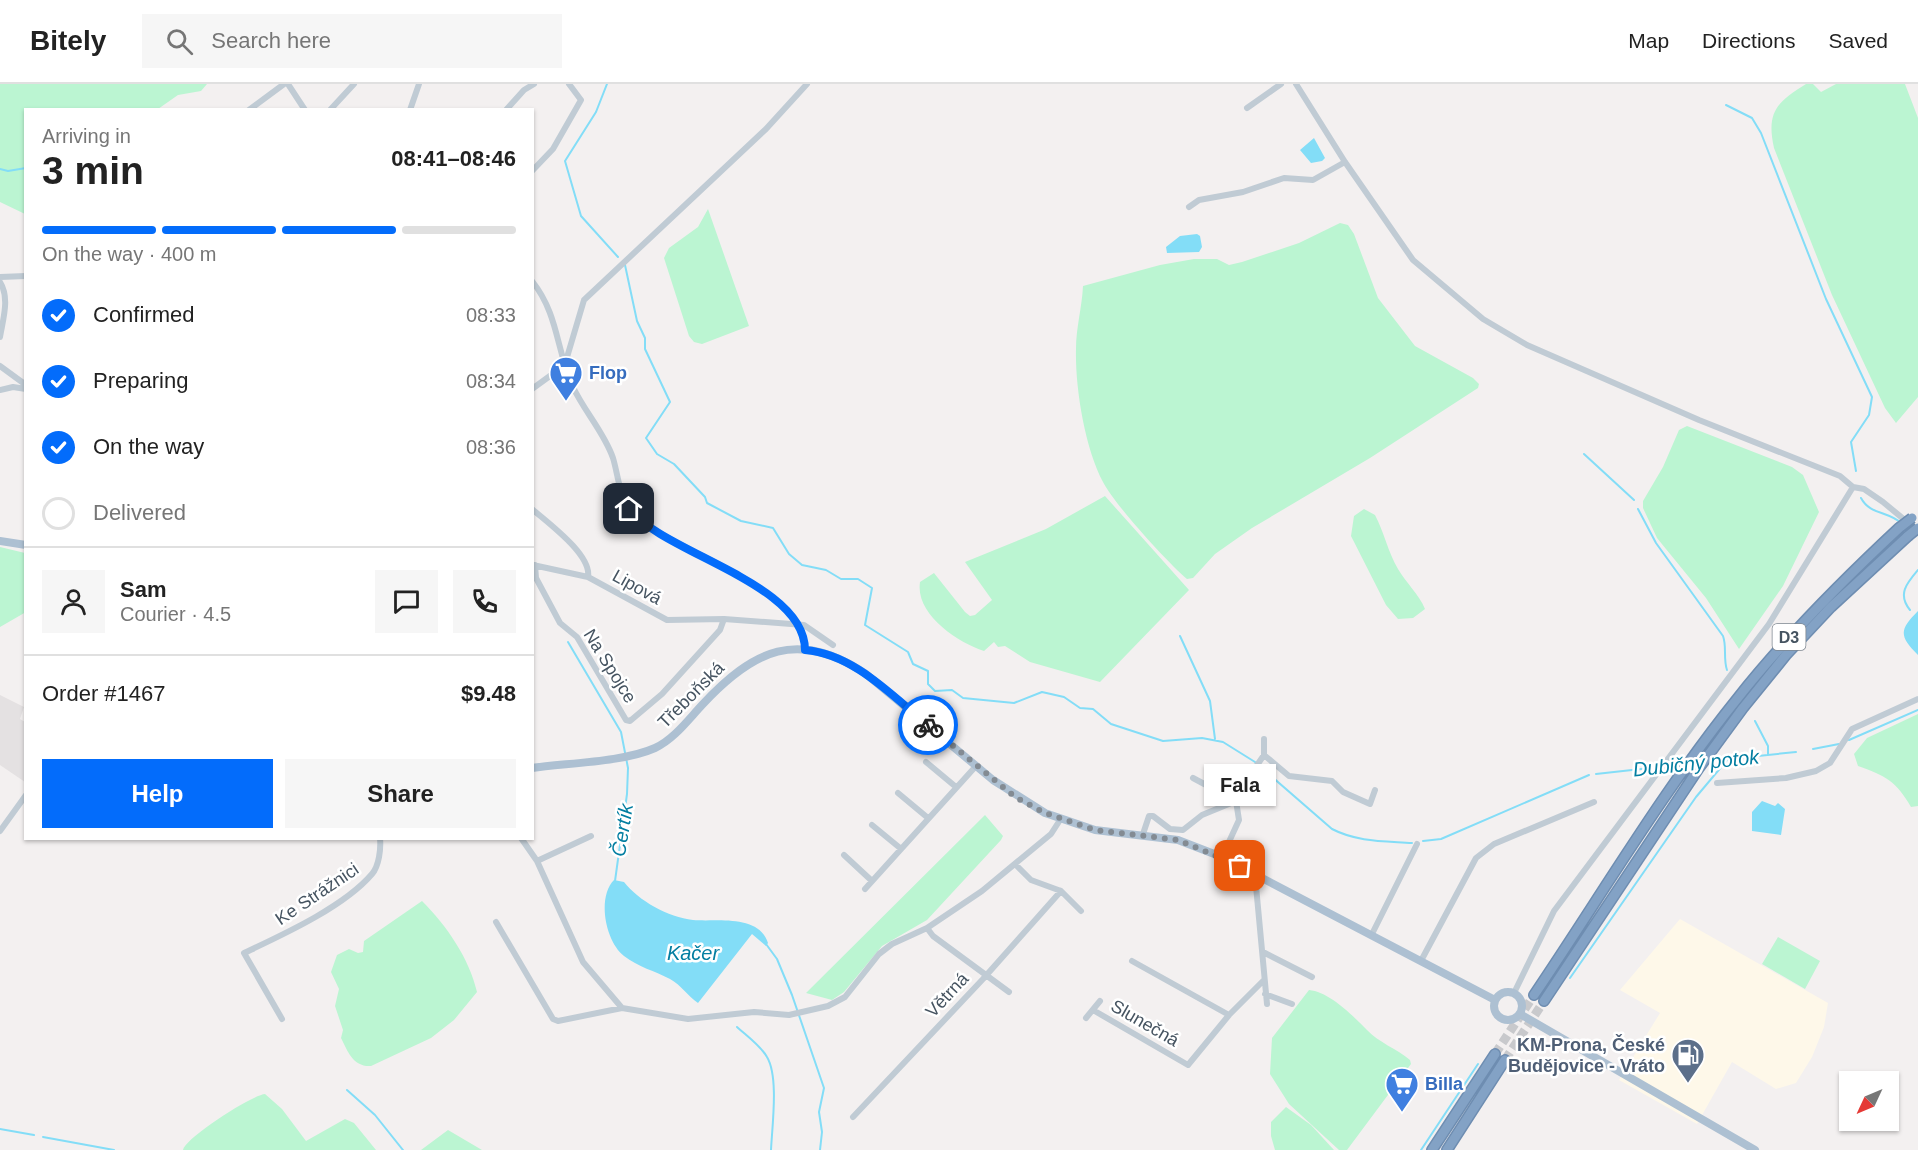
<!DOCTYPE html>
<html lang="en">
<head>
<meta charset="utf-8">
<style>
  body { margin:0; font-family:Arial,sans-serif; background:#f6f6f6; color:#222; height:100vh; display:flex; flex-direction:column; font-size:22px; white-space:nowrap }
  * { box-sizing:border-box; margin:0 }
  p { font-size:20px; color:#767676 }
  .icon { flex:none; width:33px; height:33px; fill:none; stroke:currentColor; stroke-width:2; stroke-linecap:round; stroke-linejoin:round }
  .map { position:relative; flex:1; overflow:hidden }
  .panel { position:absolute; left:24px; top:24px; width:510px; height:732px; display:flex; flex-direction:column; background:#fff; border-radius:0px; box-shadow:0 2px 4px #0004 }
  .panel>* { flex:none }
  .needle { width:39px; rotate:226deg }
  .buttons { position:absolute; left:1839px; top:987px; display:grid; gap:12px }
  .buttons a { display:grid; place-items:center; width:60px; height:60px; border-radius:0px; background:#fff; box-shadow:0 2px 4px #0004; font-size:30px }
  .pin { position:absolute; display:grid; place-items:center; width:51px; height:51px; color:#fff; margin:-26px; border-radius:12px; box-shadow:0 3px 9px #0006 }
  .courier { position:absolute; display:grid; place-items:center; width:60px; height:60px; margin:-30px; border:4px solid #036cfb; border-radius:50%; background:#fff; color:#222; box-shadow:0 2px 8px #0007 }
  .bubble { position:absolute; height:42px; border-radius:0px; background:#fff; box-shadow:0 2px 4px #0004; font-size:20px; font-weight:800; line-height:42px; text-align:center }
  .headline em { font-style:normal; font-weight:800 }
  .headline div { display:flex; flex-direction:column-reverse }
  .headline { display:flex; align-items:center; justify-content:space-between; height:102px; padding:0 18px }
  h1 { font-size:39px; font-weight:800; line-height:45px }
  .bar { display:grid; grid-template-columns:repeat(4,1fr); gap:9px 6px; align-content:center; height:72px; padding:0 18px }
  .bar i { height:8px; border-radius:4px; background:#e0e0e0 }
  .bar .current { background:#036cfb }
  .bar p { grid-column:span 4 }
  .line { display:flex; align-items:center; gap:15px; padding:0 18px; border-top:2px solid #e0e0e0 }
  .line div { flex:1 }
  .round { display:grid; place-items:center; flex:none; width:63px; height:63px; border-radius:0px; background:#f6f6f6 }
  ol { padding:0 18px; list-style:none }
  li { display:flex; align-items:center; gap:18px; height:66px }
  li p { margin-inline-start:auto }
  li .icon { padding:6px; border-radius:50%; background:#036cfb; color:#fff; stroke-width:4 }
  li:last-child { color:#767676 }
  li i { width:33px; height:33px; border:3px solid #e0e0e0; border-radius:50% }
  .cta { display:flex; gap:12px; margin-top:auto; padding:12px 18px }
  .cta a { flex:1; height:69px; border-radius:0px; background:#036cfb; color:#fff; font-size:24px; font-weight:800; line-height:69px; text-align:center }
  .cta a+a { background:#f6f6f6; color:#222 }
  header { display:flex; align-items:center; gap:36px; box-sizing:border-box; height:84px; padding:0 30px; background:#fff; border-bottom:2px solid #e0e0e0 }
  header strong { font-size:28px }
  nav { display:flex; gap:33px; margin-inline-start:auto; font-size:21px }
  .search { width:420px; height:54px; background:#f6f6f6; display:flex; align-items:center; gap:15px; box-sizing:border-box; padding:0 21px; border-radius:0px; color:#767676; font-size:22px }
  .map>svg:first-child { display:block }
</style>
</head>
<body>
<header>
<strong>Bitely</strong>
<div class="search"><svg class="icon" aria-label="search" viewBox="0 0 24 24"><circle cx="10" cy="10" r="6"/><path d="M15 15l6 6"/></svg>Search here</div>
<nav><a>Map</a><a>Directions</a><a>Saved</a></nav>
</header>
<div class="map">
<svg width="1918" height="1066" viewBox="0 0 1918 1066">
  <rect width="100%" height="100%" fill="#f3f0f0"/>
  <!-- commercial -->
  <path fill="#fef8e9" d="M1680,835L1828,919L1824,943L1812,973L1796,999L1776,1005L1732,978L1697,1040L1619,996L1660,929L1620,906Z"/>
  <!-- education -->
  <path fill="#e4e1e2" d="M0,611L24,623L20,635L25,638V698L0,681Z"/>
  <!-- green -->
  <path fill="#bbf5d2" d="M0,0H207L201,7L178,11L158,25L26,26L25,130L0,118Z
    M1806,0H1813L1821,8L1836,0H1905L1918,34V313L1896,339L1885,324L1832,211L1774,64C1766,28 1777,18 1806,0Z
    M708,125L749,242L702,260L694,258L689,252L664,174L669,164L698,143Z
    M1340,139L1348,141L1354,150L1378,214L1415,262L1473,294L1479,300L1478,304L1370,374L1252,444L1215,470L1193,494L1187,495C1167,478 1115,421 1103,398C1085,364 1075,304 1076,265C1076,244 1082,223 1083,202L1160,181L1194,175H1217L1229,181L1242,178L1299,159Z
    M1687,342L1792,383L1803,391L1819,428L1783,502L1739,565L1706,514L1657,454L1643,424V417L1663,383L1679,346Z
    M1105,412L1189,506L1100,598L1030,578L1005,562L998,563L994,558L984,567C957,558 915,530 920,498L934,489L965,528L970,532L975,531L992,516L965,478L1046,445Z
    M1364,425L1375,431C1384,448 1388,468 1398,485C1406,499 1419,510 1425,525L1413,534L1398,535L1386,521L1351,452L1354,432Z
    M0,463L25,469L26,528L0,543Z
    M1918,630V722L1911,723C1896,697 1886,692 1858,682L1854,670L1867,654Z
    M985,731L1003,752L1001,756L927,836L882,862L844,908L832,916L806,909Z
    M422,817C447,842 469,874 477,908L454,936L431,954L371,982C353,983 348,968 341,954L343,946L335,922L339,905L331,888L337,871L349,865L358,869L363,868L364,857Z
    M1778,853L1820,877L1805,905L1762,880Z
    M1309,906C1330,908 1353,932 1367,946C1378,958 1397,965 1410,976L1411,980L1347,1066H1339L1289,1020L1270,990L1272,954Z
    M265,1010L282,1025L306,1057L345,1035L354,1039L376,1066H183C185,1054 252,1011 265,1010Z
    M1286,1023L1311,1041L1334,1066H1275L1271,1052V1038Z
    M448,1046L482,1066H421Z"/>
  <!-- water -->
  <path fill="#83ddf7" d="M1314,54L1325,74L1322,77L1311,79L1300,66Z
    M1197,150L1200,152L1202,163L1199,168L1167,169L1166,163L1180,152Z
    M1918,527V571C1899,552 1899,546 1918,527Z
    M1762,717L1775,722L1778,719L1785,725L1781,751L1752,747V728Z
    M614,796L624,798C639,817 668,833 693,836C716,838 759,830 768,859L766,862L752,850L698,919C688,912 681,901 670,895C655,887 638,883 624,872C605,857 597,813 614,796Z"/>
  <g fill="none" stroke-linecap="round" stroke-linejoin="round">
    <!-- stream -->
    <path stroke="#83ddf7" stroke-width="2" d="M607,0L596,28L565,77L581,132L618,173
      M1726,21L1752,34L1761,49L1826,215L1872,313L1869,331L1851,358L1856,387
      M0,85L8,87L26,84
      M625,181L637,237L645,254V265L670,318L646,354L657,370L674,380L705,413L707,419L741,437L773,444L789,470L802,481L826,486L841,495H858L872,504L865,541L908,568L913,580L928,587V600L935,607L952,606L963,614L1014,619L1042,608L1064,613L1080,624L1093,625L1111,640L1163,657L1202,654L1223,658L1255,678L1332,745C1357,758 1384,757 1412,759
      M1584,370L1634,416
      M1861,414C1870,431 1888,427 1901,439
      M1638,425L1656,459L1723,552C1727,563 1723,574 1727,586
      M1910,526C1897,510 1907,499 1918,486
      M1180,552L1210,617L1215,655
      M568,558L621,648L628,684L627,710L615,797
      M1755,637L1768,662V670
      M1849,656L1918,626
      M1813,665L1839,660
      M1709,677L1796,668
      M1664,682L1683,680
      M1596,690L1659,683
      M1423,757L1441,755L1589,691
      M766,860L777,875L792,911L824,1004L819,1028L822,1048L820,1066
      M1570,894L1696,713L1728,675
      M737,943C747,952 761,962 767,973C779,993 772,1043 771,1066
      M347,1006L375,1031L403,1066
      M0,1045L34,1051
      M43,1053L114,1066
      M1421,1066L1478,980"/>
    <!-- highway-tunnel -->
    <path stroke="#c8c9cc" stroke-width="9" stroke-dasharray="9 4.5" stroke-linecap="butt" d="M1495,970L1534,911
      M1505,976L1544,917"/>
    <!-- highway casing -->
    <g stroke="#6e8db1" stroke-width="12">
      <path id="highway" d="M1534,911C1601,812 1662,708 1737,615C1786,553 1841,498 1899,444
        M1544,917L1699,684L1743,624L1786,571L1831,523L1908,452
        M1432,1066L1495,970
        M1447,1066L1505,976"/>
    </g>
    <!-- minor -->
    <path stroke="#c0cbd4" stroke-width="6" d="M288,0L305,26
      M1296,0L1345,78L1413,176L1483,235L1527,261L1699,336L1840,392L1853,403L1864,405L1883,418L1918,447
      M1247,24L1281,0
      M249,26L284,0
      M330,26L354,0
      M410,26L419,0
      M506,26L524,6L534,0
      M532,87L553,65L581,16L569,0
      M1189,123L1199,116L1243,108L1284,94L1313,96L1345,78
      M0,193L26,192
      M532,197C559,231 556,266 573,303C584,327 604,348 613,374C619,394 619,417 636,432C675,469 805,503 805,566
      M0,198C10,214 3,235 0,253
      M565,280L584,216L766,45L807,0
      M0,282L26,301
      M532,305L565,281
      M0,306L13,303L26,305
      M532,425C548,439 592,471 588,493
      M533,481L588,493L667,536L724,535L804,541L833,561
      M535,481L536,494L560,539L577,553L626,636L630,637L662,610L720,546L724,535
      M1264,671L1289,692L1332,697L1343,708L1370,720L1375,706
      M926,678L956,703
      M1193,694L1236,717
      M1717,699L1786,694L1816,687L1830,679L1852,645L1918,615
      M898,709L928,734
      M872,741L900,764
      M0,747L26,711
      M1143,750L1149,732H1153L1170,745L1183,746L1202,731L1236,717
      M521,754L537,777L583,878L622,924
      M844,771L872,797
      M1222,773L1239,736L1236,717L1240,706L1264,671V655
      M537,777L591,752
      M1015,780L1031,796L1061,807L1081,827
      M1258,791L1256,802L1267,920
      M865,805L976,682
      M496,838L553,935L558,937L622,924L688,935L754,928L789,931L828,922L845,913L879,870L892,860L927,844L982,807L1051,750L1060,736
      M927,844L933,852L1009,908
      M1372,850L1417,760
      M1263,868L1312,893
      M1422,875L1476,774L1494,760L1594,718
      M1132,877L1229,931
      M1514,909L1554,827L1769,540L1853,403
      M1265,910L1292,920
      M1093,926L1188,981L1229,931L1264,896
      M1086,934L1100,917
      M282,935L244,869C282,851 344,823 372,790C379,782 381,765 380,754
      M853,1033L983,895L1061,807"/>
    <!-- major -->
    <path stroke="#adc0d2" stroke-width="8" d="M0,457L26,461
      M532,684C567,679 624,678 655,664C674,655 688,636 702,621C753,566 798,544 866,590L993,696L1045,729L1095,746L1178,756L1222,773L1495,916
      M1494 922a14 14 0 1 1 28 0a14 14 0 1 1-28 0Z
      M1520,930L1755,1066"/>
    <!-- highway -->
    <use href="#highway" stroke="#83a2c5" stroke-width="9"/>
    <!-- highway-bridge casing -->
    <g stroke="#6e8db1" stroke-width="12" stroke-linecap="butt">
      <path id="highway-bridge" d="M1899,444L1912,434
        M1908,452L1918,444"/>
    </g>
    <!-- highway-bridge -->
    <use href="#highway-bridge" stroke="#83a2c5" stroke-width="9"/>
  </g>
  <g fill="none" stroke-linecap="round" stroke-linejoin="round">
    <!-- done -->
    <path stroke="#838b93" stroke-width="6" stroke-dasharray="0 10.8" d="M928,641L1015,713L1045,729L1095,746L1178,756L1240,782"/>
    <!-- route -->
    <path stroke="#036cfb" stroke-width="8" d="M629,425C665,470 805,499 805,566C854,570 892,612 928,641"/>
  </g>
  <!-- icons -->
  <defs>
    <g id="supermarket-pin" transform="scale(1.725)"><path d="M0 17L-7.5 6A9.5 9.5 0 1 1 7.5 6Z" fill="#3f7fe0" stroke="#fff"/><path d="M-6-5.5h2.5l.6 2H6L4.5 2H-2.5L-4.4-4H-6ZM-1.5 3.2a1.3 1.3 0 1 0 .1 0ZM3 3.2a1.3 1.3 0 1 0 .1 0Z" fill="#fff"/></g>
    <g id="fuel-pin" transform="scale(1.725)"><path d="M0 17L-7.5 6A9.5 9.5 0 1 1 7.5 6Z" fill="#5c6f8a" stroke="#fff"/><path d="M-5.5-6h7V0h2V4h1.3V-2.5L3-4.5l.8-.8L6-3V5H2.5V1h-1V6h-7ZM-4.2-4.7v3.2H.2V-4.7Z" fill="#fff"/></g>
  </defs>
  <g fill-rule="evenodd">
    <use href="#supermarket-pin" x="566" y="289"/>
    <use href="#fuel-pin" x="1688" y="971"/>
    <use href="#supermarket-pin" x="1402" y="1000"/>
  </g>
  <g text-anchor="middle" stroke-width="5" stroke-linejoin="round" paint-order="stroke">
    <!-- shield labels -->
    <rect fill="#fff" stroke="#7e8790" stroke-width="1.5" x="1772.5" y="540" width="33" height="26" rx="4.5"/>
    <g font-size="16" font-weight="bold" fill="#465461">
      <text x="1789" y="559">D3</text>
    </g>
    <!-- shop labels -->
    <g font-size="18" font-weight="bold" fill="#366cbe" stroke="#fff" text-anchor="start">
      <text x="589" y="295">Flop</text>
      <text x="1425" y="1006">Billa</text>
    </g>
    <!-- street labels -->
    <g font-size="18" fill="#465461" stroke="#fff">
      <text transform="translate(637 503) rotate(29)" y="6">Lipová</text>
      <text transform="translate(610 582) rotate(58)" y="6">Na Spojce</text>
      <text transform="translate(691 611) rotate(-45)" y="6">Třeboňská</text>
      <text transform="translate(317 810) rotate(-34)" y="6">Ke Strážnici</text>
      <text transform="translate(947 911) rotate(-47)" y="6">Větrná</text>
      <text transform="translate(1145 939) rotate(30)" y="6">Slunečná</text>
    </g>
    <!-- service labels -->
    <g font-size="18" font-weight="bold" fill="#4e5e75" stroke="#fff" text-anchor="end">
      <text x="1665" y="967">KM-Prona, České<tspan x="1665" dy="21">Budějovice - Vráto</tspan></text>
    </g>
    <!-- water labels -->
    <g font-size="20" font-style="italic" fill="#037ea1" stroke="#fff">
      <text transform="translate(1696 679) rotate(-6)" y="7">Dubičný potok</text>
      <text transform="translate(622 746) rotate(-81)" y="7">Čertík</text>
      <text x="693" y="876">Kačer</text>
    </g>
  </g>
</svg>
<div class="buttons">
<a><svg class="needle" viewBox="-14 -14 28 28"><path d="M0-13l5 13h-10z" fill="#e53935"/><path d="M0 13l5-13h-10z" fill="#767676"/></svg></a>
</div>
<div class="pin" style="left:1240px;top:782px;background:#ea580c"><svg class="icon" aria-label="bag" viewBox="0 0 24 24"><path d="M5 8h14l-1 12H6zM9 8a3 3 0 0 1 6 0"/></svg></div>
<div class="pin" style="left:629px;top:425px;background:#1f2937"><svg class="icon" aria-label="home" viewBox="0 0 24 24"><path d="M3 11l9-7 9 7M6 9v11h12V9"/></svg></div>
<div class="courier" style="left:928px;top:641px"><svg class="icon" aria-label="bike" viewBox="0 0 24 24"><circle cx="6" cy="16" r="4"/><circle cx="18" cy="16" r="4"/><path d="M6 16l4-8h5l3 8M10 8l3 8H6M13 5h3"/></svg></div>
<div class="bubble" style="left:1204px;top:680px;width:72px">Fala</div>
<section class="panel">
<div class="headline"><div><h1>3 min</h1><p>Arriving in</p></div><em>08:41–08:46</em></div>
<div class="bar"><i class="current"></i><i class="current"></i><i class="current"></i><i></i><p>On the way · 400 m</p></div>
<ol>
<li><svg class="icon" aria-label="check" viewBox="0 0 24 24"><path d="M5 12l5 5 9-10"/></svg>Confirmed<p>08:33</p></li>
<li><svg class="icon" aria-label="check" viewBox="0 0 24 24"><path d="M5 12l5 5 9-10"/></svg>Preparing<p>08:34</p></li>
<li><svg class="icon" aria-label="check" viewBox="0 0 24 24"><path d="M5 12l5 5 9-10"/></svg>On the way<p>08:36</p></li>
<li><i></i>Delivered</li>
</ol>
<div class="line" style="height:108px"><a class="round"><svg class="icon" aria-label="person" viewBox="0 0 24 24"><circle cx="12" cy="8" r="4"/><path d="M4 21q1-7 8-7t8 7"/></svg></a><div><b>Sam</b><p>Courier · 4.5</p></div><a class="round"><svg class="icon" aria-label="chat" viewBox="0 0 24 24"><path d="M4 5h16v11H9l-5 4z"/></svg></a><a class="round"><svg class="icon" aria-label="phone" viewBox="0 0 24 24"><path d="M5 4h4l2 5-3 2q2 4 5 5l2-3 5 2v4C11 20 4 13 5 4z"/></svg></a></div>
<div class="line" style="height:78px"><div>Order #1467</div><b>$9.48</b></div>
<div class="cta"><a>Help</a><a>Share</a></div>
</section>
</div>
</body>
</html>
